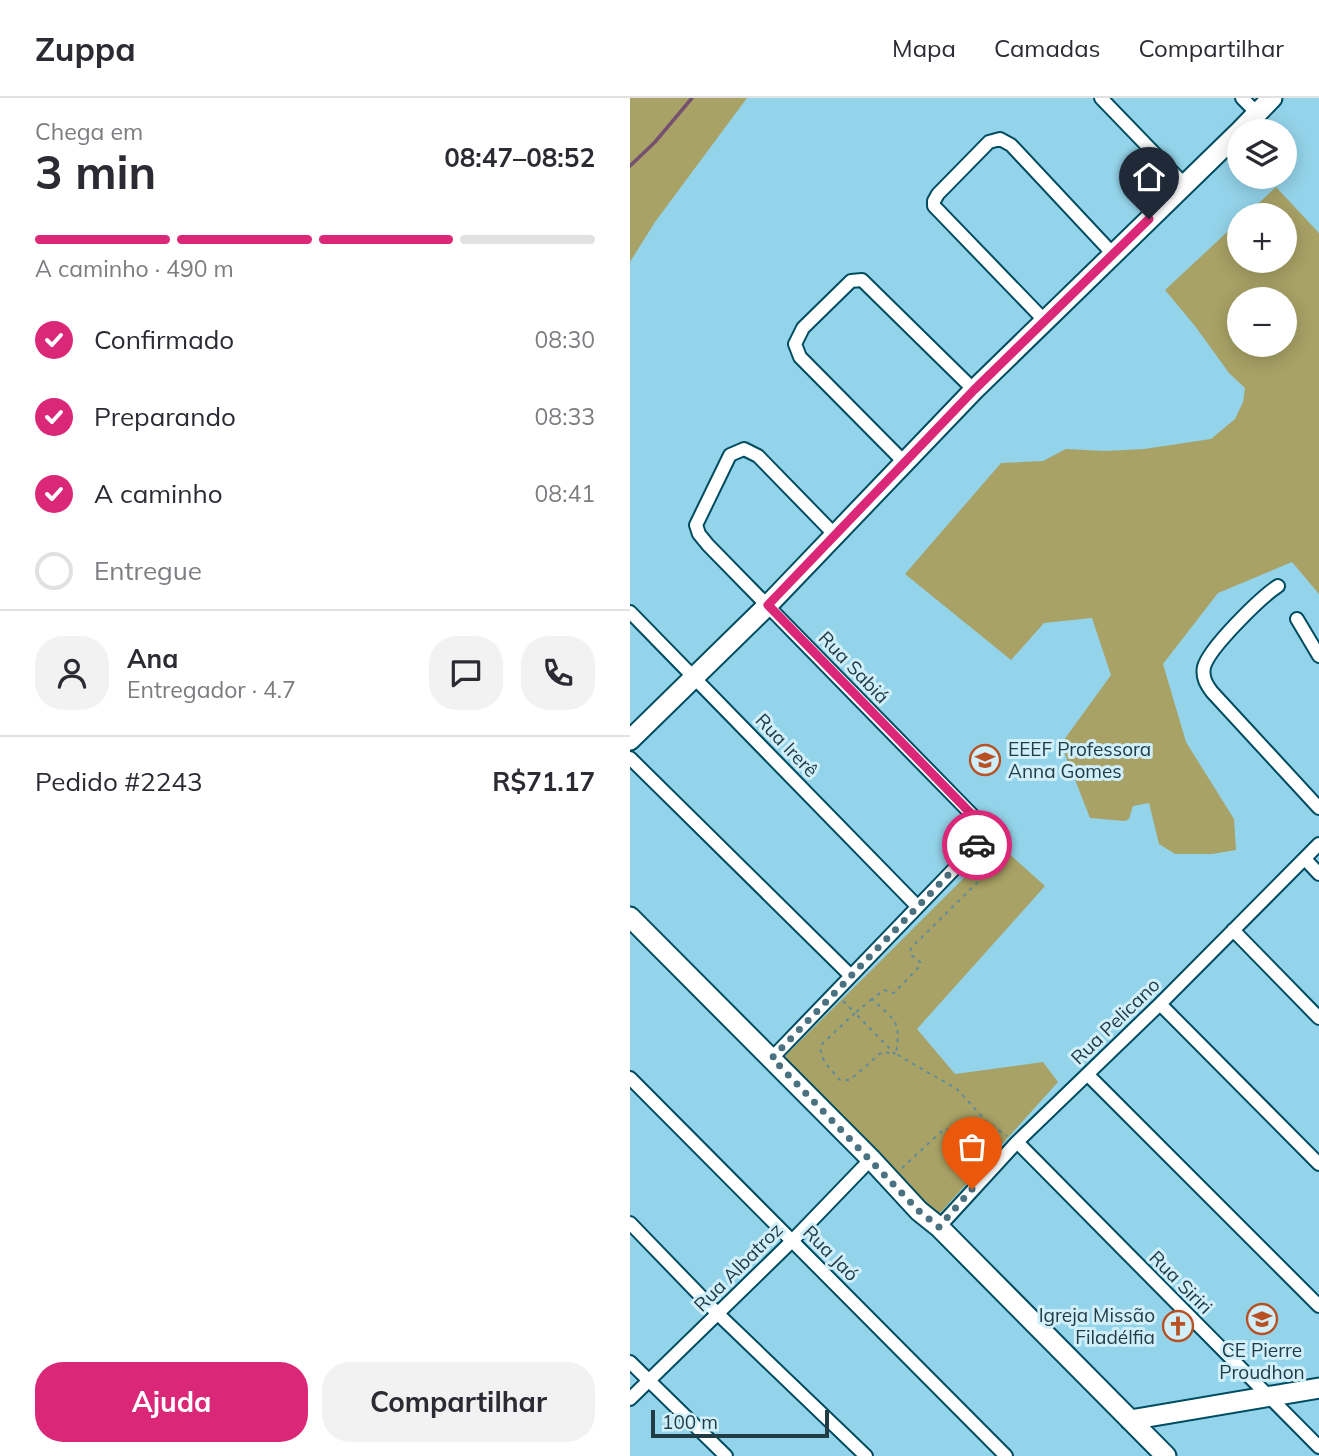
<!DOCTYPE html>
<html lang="pt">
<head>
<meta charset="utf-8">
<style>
  body { margin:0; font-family:Mulish,sans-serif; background:#f2f2f3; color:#2b2b33; height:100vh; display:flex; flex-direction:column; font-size:26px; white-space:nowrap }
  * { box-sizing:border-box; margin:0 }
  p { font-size:23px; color:#7c7c81 }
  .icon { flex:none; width:38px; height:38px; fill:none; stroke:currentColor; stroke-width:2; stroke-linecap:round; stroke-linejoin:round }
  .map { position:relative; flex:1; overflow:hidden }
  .panel { display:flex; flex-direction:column; background:#fff; width:630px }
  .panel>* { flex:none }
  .buttons { position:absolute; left:597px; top:21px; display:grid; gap:14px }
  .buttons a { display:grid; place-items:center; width:70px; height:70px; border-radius:50%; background:#fff; box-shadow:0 4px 18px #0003; font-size:35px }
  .scale { position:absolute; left:21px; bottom:18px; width:178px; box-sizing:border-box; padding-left:7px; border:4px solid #223c46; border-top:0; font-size:19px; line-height:24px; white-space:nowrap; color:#223c46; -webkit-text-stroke:5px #d0effb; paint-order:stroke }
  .pin { position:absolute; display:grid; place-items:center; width:60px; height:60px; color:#fff; margin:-72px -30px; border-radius:50% 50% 50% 0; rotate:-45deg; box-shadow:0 0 7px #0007 }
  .pin .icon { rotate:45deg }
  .courier { position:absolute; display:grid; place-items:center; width:70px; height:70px; margin:-35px; border:5px solid #db2777; border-radius:50%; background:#fff; color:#222; box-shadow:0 2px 9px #0007 }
  .overview em { font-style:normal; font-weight:700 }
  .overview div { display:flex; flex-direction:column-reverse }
  .overview { display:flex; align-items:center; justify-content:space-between; height:119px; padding:0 35px }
  h1 { font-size:46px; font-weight:700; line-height:52px }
  .bar { display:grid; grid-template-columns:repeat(4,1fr); gap:10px 7px; align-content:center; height:84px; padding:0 35px }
  .bar i { height:9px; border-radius:5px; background:#e1e1e2 }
  .bar .active { background:#db2777 }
  .bar p { grid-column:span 4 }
  .line { display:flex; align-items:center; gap:18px; padding:0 35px; border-top:2px solid #e1e1e2 }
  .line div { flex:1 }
  .round { display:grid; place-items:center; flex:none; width:74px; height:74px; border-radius:28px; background:#f2f2f3 }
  ol { padding:0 35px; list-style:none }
  li { display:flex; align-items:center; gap:21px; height:77px }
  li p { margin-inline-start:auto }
  li .icon { padding:7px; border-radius:50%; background:#db2777; color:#fff; stroke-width:4 }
  li:last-child { color:#7c7c81 }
  li i { width:38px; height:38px; border:4px solid #e1e1e2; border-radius:50% }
  .primary-button { display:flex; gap:14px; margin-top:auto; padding:14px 35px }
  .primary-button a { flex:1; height:80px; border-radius:28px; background:#db2777; color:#fff; font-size:28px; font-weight:700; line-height:80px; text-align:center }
  .primary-button a+a { background:#f2f2f3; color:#2b2b33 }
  header { display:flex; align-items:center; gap:42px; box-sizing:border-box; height:98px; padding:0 35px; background:#fff; border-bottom:2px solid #e1e1e2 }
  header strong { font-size:33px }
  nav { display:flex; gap:38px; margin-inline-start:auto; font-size:24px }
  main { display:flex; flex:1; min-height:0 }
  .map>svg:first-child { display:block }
</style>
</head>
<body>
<header>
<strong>Zuppa</strong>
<nav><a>Mapa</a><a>Camadas</a><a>Compartilhar</a></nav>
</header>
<main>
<section class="panel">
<div class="overview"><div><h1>3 min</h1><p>Chega em</p></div><em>08:47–08:52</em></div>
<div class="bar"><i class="active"></i><i class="active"></i><i class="active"></i><i></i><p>A caminho · 490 m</p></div>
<ol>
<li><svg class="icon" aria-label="check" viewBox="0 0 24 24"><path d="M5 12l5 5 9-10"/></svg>Confirmado<p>08:30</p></li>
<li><svg class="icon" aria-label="check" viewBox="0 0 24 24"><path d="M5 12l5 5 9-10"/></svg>Preparando<p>08:33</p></li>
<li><svg class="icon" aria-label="check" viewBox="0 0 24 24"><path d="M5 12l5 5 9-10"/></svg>A caminho<p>08:41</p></li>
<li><i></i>Entregue</li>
</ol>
<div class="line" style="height:126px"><a class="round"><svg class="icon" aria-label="person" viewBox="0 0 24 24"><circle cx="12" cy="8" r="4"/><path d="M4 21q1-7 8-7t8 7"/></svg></a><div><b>Ana</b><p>Entregador · 4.7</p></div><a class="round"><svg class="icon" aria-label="chat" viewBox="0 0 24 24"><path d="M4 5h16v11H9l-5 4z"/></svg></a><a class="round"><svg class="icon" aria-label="phone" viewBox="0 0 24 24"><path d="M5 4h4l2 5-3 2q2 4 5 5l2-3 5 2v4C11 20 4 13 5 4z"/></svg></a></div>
<div class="line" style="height:91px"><div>Pedido #2243</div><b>R$71.17</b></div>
<div class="primary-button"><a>Ajuda</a><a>Compartilhar</a></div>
</section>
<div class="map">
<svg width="689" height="1358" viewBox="0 0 689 1358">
  <rect width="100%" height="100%" fill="#94d4ea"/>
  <!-- green -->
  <path fill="#a9a266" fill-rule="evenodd" d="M0,0H117L25,124L0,164Z
    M646,89L689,135V496L662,464L588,495L533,566L556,644L604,721L606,752L582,756H545L529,746L519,705L503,708L499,721L495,723L460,720L431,646L481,577L462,520L414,525L381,562L275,476L371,365L413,363L436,351L475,353L514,351L581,341L605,321L613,304L615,290L599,275L565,228L535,192L609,123V163H654V117H616ZM609,201H654V247H609Z
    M368,746L415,788L287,931L325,976L413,964L428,984L303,1123L153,960Z"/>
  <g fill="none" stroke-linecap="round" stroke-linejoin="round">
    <!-- stream -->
    <path stroke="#765071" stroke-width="3.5" d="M0,68L25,44L62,0"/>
    <!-- street casing -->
    <g stroke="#004c60" stroke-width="16">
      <path id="street" d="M471,0L554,86
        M612,0L628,16
        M415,223L304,108V103L308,96L359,44L370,41L381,47L483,156
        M276,366L170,259L165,246L173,230L221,183L232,182L344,292
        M648,488C631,499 579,550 574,569C572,579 576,586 582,594L689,710
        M0,514L287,808
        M667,521L689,558
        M0,660L220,877
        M675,761L689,776
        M603,832L689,920
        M530,906L689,1066
        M142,960L354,740V729L78,447L69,436L66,427L100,357L114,351L128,358L205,437
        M458,977L689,1208
        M0,980L376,1358
        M387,1044L689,1349
        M0,1125L88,1216L236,1358
        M309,1129L387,1044L530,906L689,746
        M0,1264L96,1358
        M0,1301L162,1143L241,1061"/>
    </g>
    <!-- secondary casing -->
    <g stroke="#004c60" stroke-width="23">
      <path id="secondary" d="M610,33L642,0
        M0,642L138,507L344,292L609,34
        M0,819L241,1061L289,1113L309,1129L536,1358
        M500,1322L689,1290"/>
    </g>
    <!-- path -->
    <path stroke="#5e8c9c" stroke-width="2" stroke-dasharray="3.5 5" stroke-linecap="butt" d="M360,772L281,850L280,856L290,864V868L264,895L254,892L242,901C266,924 271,922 266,956L327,991L357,1024L377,1038
      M242,901L225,915L265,956
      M213,903L225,915L191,947C188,961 202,972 210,982H220L252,954L265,956
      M351,1064L336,1048L357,1024
      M272,1070L314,1031L322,1032L336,1048"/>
    <!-- street -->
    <use href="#street" stroke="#fff" stroke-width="12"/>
    <!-- secondary -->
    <use href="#secondary" stroke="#fff" stroke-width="19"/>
  </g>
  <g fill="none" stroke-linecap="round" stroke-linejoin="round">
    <!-- done -->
    <path stroke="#4a717f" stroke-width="7" stroke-dasharray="0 12.6" d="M342,1091L309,1129L289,1113L142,960L347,747"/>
    <!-- route -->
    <path stroke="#db2777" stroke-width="9" d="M347,747L355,738L354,729L138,507L344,292L519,121"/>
  </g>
  <!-- icons -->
  <defs>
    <g id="school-ring" transform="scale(1.575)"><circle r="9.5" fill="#d0effb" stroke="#b75124" stroke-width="1.5"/><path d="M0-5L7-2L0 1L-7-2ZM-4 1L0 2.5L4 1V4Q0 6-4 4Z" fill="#b75124"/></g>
    <g id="church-ring" transform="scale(1.575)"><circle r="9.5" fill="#d0effb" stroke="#b75124" stroke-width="1.5"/><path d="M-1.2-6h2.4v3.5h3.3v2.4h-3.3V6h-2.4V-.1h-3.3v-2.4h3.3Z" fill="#b75124"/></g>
  </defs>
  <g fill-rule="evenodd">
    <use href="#school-ring" x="355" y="662"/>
    <use href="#school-ring" x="632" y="1221"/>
    <use href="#church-ring" x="548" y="1228"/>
  </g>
  <g text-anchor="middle" stroke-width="6" stroke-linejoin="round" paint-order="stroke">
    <!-- street labels -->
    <g font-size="19" fill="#223c46" stroke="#d0effb">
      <text transform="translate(224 569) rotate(46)" y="7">Rua Sabiá</text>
      <text transform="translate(157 647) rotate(46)" y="7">Rua Irerê</text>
      <text transform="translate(485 923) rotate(-44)" y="7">Rua Pelicano</text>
      <text transform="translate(201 1155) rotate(45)" y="7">Rua Jaó</text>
      <text transform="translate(108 1169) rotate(-45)" y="7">Rua Albatroz</text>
      <text transform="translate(551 1184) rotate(45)" y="7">Rua Siriri</text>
    </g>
    <!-- poi labels -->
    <g font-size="19" fill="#223c46" stroke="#d0effb" text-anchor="start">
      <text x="378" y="658">EEEF Professora<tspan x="378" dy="22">Anna Gomes</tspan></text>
      <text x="525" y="1224" text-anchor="end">Igreja Missão<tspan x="525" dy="22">Filadélfia</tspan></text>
      <text x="632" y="1259" text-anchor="middle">CE Pierre<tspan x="632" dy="22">Proudhon</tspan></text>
    </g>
  </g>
</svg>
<div class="buttons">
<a><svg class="icon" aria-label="layers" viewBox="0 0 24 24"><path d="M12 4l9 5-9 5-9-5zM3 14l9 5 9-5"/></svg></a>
<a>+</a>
<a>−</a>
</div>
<div class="scale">100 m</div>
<div class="pin" style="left:342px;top:1091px;background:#ea580c"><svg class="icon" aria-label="bag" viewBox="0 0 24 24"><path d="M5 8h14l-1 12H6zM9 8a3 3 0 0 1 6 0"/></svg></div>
<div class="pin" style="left:519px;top:121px;background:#1f2937"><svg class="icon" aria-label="home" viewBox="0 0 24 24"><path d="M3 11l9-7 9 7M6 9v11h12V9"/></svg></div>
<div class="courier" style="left:347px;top:747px"><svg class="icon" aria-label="car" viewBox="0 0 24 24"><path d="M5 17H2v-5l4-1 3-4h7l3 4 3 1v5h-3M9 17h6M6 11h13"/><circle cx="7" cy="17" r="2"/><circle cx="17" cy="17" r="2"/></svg></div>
</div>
</main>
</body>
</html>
